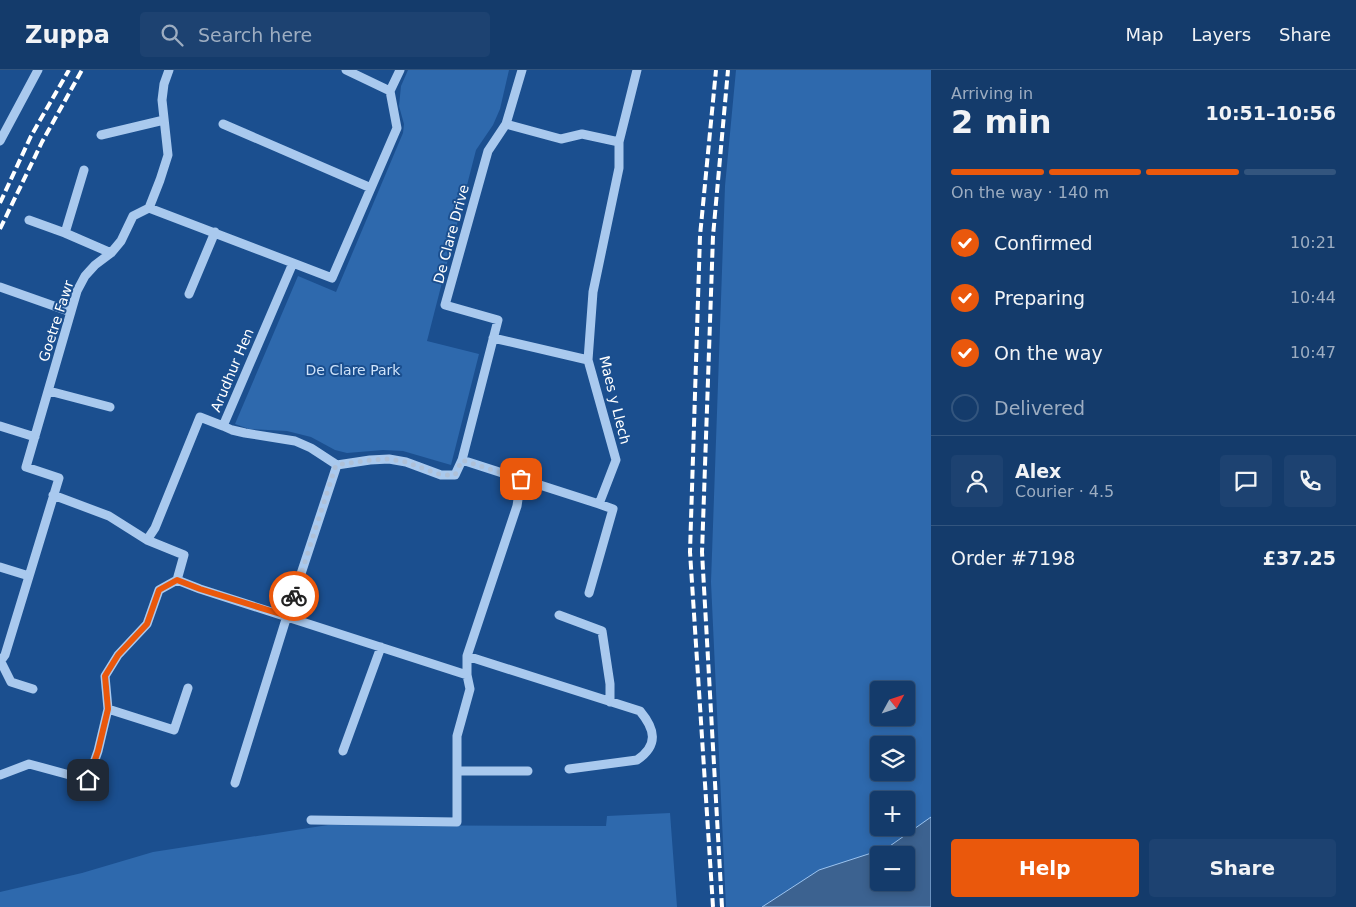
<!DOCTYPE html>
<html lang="en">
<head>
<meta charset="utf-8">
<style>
  body { margin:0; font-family:"DejaVu Sans",sans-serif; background:#1d4271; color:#f1f3f6; height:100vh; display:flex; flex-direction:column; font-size:19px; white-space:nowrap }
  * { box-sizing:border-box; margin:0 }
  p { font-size:16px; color:#9dadc1 }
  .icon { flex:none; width:28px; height:28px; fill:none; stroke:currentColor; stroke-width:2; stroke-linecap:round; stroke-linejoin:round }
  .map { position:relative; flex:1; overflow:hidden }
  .sheet { display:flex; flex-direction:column; background:#143b6b; width:425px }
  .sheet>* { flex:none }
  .needle { width:32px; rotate:50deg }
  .fabs { position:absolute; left:870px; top:611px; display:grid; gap:10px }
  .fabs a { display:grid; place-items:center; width:45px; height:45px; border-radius:5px; background:#143b6b; box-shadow:0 2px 8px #0003,0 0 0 1px #33557e; font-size:25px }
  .pin { position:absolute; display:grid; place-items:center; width:42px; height:42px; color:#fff; margin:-21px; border-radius:10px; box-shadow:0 2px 8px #0006 }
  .courier { position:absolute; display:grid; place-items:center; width:50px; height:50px; margin:-25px; border:4px solid #ea580c; border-radius:50%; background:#fff; color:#222; box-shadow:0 1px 6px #0007 }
  .overview em { font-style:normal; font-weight:800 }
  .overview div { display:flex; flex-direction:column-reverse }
  .overview { display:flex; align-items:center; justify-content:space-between; height:85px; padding:0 20px }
  h1 { font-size:32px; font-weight:800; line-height:38px }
  .bar { display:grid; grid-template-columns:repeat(4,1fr); gap:8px 5px; align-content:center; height:60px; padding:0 20px }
  .bar i { height:6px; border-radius:4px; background:#33557e }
  .bar .on { background:#ea580c }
  .bar p { grid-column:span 4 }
  .line { display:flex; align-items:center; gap:12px; padding:0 20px; border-top:1px solid #33557e }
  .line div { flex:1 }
  .round { display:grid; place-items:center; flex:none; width:52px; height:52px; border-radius:5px; background:#1d4271 }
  ol { padding:0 20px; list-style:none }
  li { display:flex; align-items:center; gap:15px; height:55px }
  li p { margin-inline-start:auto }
  li .icon { padding:5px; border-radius:50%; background:#ea580c; color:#fff; stroke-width:4 }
  li:last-child { color:#9dadc1 }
  li i { width:28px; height:28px; border:2px solid #33557e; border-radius:50% }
  .primary-button { display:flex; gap:10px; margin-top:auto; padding:10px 20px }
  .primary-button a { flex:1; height:58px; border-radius:5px; background:#ea580c; color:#fff; font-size:20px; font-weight:800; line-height:58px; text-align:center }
  .primary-button a+a { background:#1d4271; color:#f1f3f6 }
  header { display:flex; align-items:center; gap:30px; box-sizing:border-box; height:70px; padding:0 25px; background:#143b6b; border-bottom:1px solid #33557e }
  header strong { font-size:24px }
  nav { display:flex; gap:28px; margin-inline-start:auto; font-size:18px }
  .search { width:350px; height:45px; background:#1d4271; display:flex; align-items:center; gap:12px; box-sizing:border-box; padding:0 18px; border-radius:5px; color:#9dadc1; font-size:19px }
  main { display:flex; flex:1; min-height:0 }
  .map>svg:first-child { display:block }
</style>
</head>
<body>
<header>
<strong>Zuppa</strong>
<div class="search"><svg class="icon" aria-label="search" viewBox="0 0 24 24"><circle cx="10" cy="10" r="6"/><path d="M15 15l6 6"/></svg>Search here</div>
<nav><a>Map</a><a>Layers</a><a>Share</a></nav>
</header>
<main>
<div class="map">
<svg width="931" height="837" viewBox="0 0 931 837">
  <rect width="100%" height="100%" fill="#1b4f8f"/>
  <!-- green -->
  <path fill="#2e69ad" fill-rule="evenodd" d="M408,0H509L500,39L493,55L476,80L427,271L479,284L451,395L403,381L383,380L347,383L335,380L311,367L287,361L249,359L235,354L298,206L336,222L403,63L404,54L399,36L401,16Z
    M736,0H931V760L764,837H726L711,512L725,116ZM879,620H906V648H879ZM879,675H906V702H879ZM879,730H906V758H879Z
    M670,743L677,837H0V822L82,803L153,782L328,755L606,756L607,746Z"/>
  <!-- water -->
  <path fill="#3c6290" stroke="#9cc4f0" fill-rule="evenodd" d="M931,747V837H762L819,800L887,778ZM879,785H906V812H879Z"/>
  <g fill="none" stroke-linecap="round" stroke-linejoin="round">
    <!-- minor -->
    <path stroke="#a9c9ee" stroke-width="9" d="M346,0L390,21
      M223,54L371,118
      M506,54L561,69L582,64L619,72
      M101,65L164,50
      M0,71L38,0
      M149,138L293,193
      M29,150L65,163L111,183
      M65,163L84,100
      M0,217L71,242
      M189,224L215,162
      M493,268L588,290
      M49,321L110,337
      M0,356L35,367
      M223,356L232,360L245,363L295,371L311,378L337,395
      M462,390L599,434L616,390L588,290L593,222L619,98V72L637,0
      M53,425L109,446L147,470
      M0,497L29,506
      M177,510L200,519L467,605
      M589,523L613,439L599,434
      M559,545L602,561L610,614V632
      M467,586L640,641C655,659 659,675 637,690L569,699
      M0,592L5,585L59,408L26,397L77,221L85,206L95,195L111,183L121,171L133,146L149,138L160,110L168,85L162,30L164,14L169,0
      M1,592L11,612L33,619
      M108,639L174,660L188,618
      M343,681L381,577
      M458,701H528
      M0,705L29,694L88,710L98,681L108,639L105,606L118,585L147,554L159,520L177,510L184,485L147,470L155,458L200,347L223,356L293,193L332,208L397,58L390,21L400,0
      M235,713L287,546L337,395L370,390L389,389L406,392L441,405H455L462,390L498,250L445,235L488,81L506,54L522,0
      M311,750L457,752V666L470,619L467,605V586L517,436L521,409"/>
    <!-- rail -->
    <path stroke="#fff" stroke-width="4" stroke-dasharray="9 4" stroke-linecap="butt" d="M0,133L31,66L69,0
      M0,159L42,72L82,0
      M713,837L690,482L700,166L716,0
      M722,837L702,482L713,166L728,0"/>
  </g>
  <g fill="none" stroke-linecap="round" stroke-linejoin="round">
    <!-- done -->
    <path stroke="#afc1d8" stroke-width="5" stroke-dasharray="0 9" d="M294,526L336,395L370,390L389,389L406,392L441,405H455L462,390L521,409"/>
    <!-- route -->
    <path stroke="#ea580c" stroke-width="6" d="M88,710L98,681L108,639L105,606L118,585L147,554L159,520L177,510L200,519L287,546L294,526"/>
  </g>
  <g text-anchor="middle" stroke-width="4" stroke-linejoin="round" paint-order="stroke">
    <!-- street labels -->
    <g font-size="14" fill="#fff" stroke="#1b4f8f">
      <text transform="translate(451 164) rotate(-75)" y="5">De Clare Drive</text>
      <text transform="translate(56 251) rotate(-72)" y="5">Goetre Fawr</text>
      <text transform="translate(232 300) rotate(-67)" y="5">Arudhur Hen</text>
      <text transform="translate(615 330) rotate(76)" y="5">Maes y Llech</text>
    </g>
    <!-- park labels -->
    <g font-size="14" fill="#cfe3fa" stroke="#1b4f8f">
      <text x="353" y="305">De Clare Park</text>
    </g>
  </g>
</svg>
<div class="fabs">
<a><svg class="needle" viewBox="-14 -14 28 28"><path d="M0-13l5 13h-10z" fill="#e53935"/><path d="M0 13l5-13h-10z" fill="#9dadc1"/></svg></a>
<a><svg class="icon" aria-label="layers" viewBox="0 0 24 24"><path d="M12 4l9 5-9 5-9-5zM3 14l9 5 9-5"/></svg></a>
<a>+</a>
<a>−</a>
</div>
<div class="pin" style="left:521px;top:409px;background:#ea580c"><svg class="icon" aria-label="bag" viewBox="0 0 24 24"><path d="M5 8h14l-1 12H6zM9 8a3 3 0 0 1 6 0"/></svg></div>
<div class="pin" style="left:88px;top:710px;background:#1f2937"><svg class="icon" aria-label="home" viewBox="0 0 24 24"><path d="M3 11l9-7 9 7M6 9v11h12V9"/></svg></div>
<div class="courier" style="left:294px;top:526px"><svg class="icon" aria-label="bike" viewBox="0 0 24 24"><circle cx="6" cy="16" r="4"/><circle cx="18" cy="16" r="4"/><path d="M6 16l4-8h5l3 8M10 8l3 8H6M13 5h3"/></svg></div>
</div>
<section class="sheet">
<div class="overview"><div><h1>2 min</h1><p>Arriving in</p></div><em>10:51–10:56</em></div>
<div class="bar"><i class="on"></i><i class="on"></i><i class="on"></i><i></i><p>On the way · 140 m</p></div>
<ol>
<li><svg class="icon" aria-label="check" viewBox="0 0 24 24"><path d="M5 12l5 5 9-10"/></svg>Confirmed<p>10:21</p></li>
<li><svg class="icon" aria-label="check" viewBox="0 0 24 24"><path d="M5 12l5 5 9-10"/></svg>Preparing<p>10:44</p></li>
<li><svg class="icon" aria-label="check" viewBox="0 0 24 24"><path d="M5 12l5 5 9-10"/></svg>On the way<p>10:47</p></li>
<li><i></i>Delivered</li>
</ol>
<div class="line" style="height:90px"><a class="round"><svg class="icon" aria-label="person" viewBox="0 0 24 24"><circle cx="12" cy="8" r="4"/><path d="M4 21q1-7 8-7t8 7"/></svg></a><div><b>Alex</b><p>Courier · 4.5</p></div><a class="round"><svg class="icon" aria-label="chat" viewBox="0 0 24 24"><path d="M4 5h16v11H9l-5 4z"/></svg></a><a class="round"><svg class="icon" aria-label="phone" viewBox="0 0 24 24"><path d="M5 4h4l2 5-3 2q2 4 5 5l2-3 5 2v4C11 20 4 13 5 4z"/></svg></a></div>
<div class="line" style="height:65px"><div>Order #7198</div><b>£37.25</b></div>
<div class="primary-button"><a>Help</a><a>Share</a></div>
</section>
</main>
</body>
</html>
